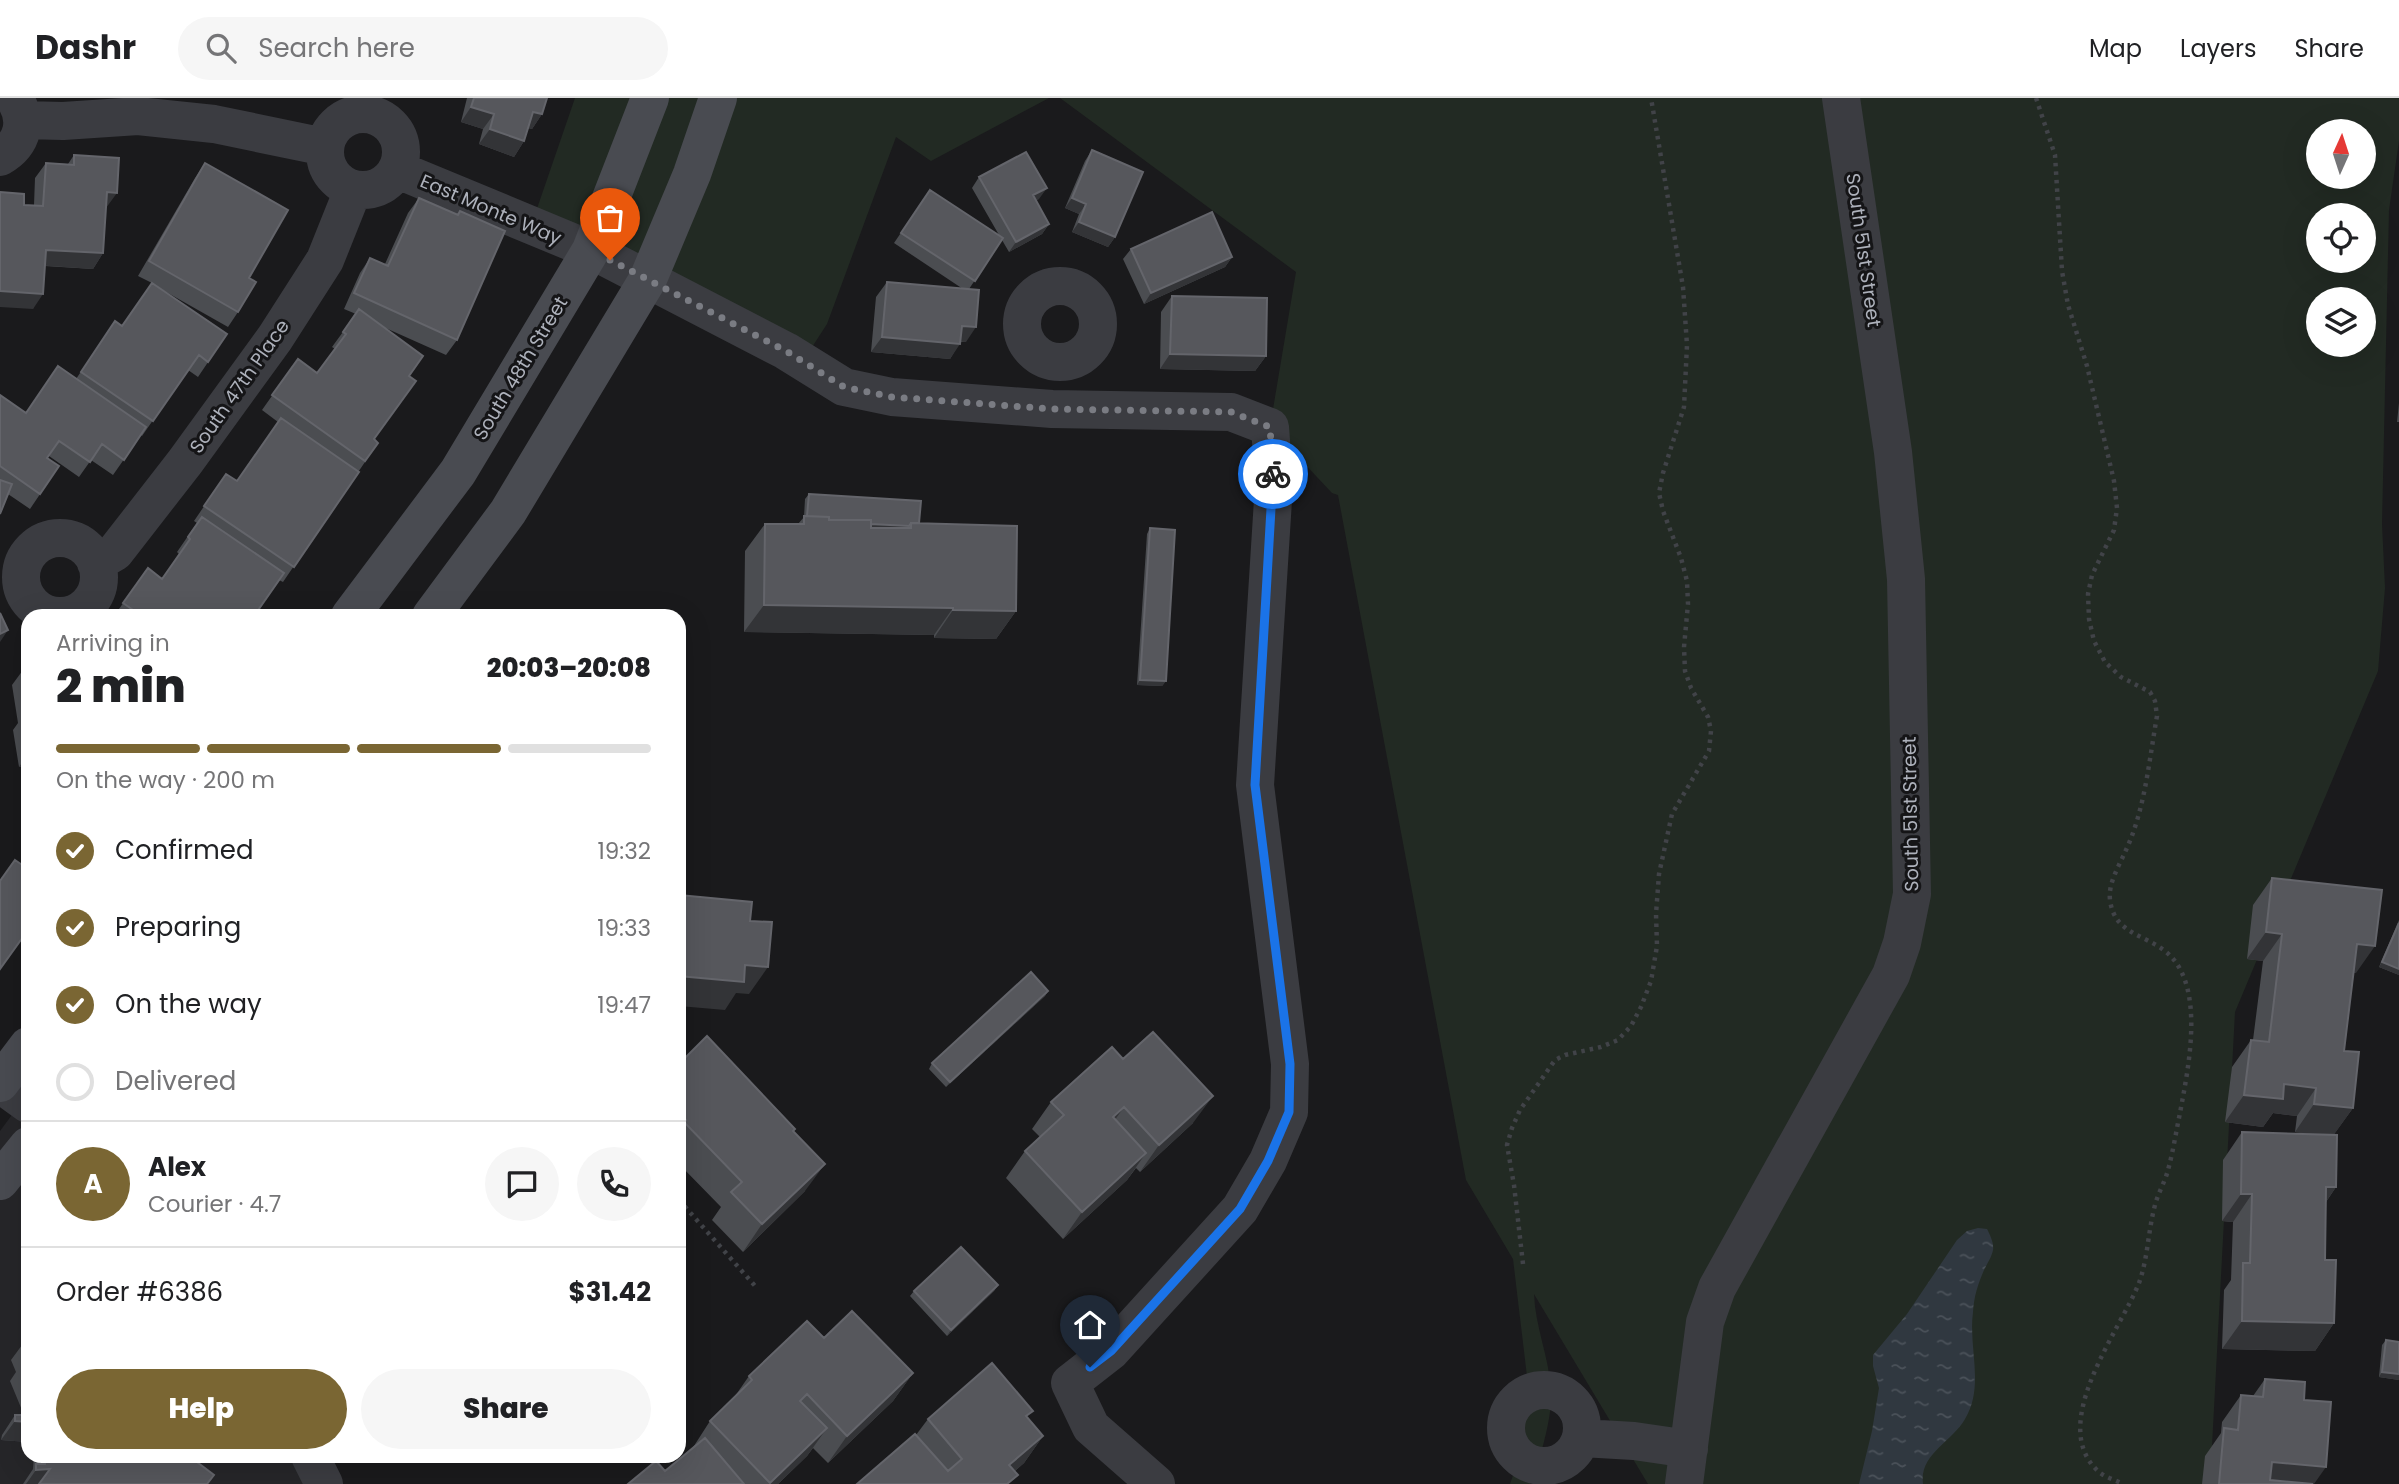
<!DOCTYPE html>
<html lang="en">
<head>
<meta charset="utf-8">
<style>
  body { margin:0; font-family:Poppins,sans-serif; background:#f6f6f6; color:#202124; height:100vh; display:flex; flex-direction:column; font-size:26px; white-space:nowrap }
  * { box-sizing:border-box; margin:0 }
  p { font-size:23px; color:#757577 }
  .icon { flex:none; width:38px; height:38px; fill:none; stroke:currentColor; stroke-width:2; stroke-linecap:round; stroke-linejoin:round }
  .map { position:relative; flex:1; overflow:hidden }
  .panel { position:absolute; left:21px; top:511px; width:665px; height:854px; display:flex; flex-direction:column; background:#fff; border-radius:21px; box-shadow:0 7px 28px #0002 }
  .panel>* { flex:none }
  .needle { width:46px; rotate:3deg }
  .fabs { position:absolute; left:2306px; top:21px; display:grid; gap:14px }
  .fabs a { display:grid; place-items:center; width:70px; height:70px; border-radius:50%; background:#fff; box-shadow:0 7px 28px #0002; font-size:35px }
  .pin { position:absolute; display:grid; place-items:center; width:60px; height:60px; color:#fff; margin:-72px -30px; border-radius:50% 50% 50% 0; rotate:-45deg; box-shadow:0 0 7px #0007 }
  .pin .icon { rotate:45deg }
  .courier { position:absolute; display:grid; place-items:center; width:70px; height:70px; margin:-35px; border:5px solid #1a73e8; border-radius:50%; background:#fff; color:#222; box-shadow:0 2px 9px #0007 }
  .overview em { font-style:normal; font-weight:800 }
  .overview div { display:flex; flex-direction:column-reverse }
  .overview { display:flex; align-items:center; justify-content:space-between; height:119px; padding:0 35px }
  h1 { font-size:46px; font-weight:800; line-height:52px }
  .bar { display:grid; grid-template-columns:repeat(4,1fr); gap:10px 7px; align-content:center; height:84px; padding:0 35px }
  .bar i { height:9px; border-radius:5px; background:#e0e0e0 }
  .bar .selected { background:#7a6633 }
  .bar p { grid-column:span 4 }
  .line { display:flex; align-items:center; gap:18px; padding:0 35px; border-top:2px solid #e0e0e0 }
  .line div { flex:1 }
  .round { display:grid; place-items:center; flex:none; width:74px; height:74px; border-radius:37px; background:#f6f6f6 }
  ol { padding:0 35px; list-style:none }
  li { display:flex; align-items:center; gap:21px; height:77px }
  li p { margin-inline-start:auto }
  li .icon { padding:7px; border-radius:50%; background:#7a6633; color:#fff; stroke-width:4 }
  li:last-child { color:#757577 }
  li i { width:38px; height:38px; border:4px solid #e0e0e0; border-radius:50% }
  .action { display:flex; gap:14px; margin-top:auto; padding:14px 35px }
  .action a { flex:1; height:80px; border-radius:42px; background:#7a6633; color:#fff; font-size:28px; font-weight:800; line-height:80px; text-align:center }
  .action a+a { background:#f6f6f6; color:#202124 }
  header { display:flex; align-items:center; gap:42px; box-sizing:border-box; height:98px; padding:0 35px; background:#fff; border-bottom:2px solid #e0e0e0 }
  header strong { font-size:33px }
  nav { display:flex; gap:38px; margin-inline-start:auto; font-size:24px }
  .search { width:490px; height:63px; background:#f6f6f6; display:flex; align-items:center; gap:18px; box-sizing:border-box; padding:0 24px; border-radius:38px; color:#757577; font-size:26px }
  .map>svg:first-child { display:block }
</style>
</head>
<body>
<header>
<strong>Dashr</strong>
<div class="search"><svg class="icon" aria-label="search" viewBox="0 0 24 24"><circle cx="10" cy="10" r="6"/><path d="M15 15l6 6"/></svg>Search here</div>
<nav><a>Map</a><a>Layers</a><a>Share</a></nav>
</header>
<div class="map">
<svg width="2399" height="1386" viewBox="0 0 2399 1386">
  <defs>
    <pattern id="water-ripples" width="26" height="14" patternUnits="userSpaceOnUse" patternTransform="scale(1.75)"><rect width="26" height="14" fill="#303840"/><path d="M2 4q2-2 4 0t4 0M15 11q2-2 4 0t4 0" fill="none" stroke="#4b525a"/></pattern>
  </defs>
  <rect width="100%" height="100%" fill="#1a1a1c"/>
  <!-- built -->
  <path fill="#262629" d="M23,1002L28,1006V1358H310L324,1386H0V1033Z"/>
  <!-- green -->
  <path fill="#222a23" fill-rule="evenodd" d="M575,0H1049L931,63L896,39L827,226L803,263L531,128Z
    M1060,0H2399V43L2389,112L2382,426L2385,490L2378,573L2235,914L2210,1386H1648L1534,1196C1535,1228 1549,1259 1551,1292C1553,1317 1540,1363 1530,1386H1510L1519,1360L1529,1295L1513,1161L1466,1082L1338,397L1332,395L1270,329L1296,174ZM2319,33H2364V79H2319ZM2319,117H2364V163H2319ZM2319,201H2364V247H2319Z"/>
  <!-- water -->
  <path fill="url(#water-ripples)" d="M1978,1130L1987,1131C1990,1137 1994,1145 1993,1152C1992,1158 1987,1166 1984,1172C1978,1186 1974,1198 1973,1214C1968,1249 1985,1288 1965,1321C1952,1344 1919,1356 1923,1386H1859L1872,1333L1879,1290L1873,1268V1257L1907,1216L1957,1142L1967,1133Z"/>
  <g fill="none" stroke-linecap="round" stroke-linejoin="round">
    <!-- path -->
    <path stroke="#414348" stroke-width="4.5" stroke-dasharray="3.5 5" stroke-linecap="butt" d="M2036,0L2055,57L2062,173L2068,207L2087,268L2114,383L2117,410L2114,432L2092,477L2088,496L2089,521L2094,543L2105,564L2121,579L2150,594L2155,603L2157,618C2149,663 2145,711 2126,752C2119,768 2108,785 2110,802C2114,835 2143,836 2165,853C2207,886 2188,971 2180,1015C2176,1034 2173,1054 2168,1072C2165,1084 2158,1095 2155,1107C2148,1133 2148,1160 2139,1185C2120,1233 2046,1327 2099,1374C2105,1379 2115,1382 2123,1386
      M679,1102L756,1189
      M1523,1166L1514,1087L1507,1047L1512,1030L1520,1012L1555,962L1565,957L1601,949L1618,942L1631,928L1641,909L1651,883L1657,848L1656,816L1659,776L1672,716L1709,653L1711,633L1708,619L1691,590L1685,573L1684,549L1688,506L1687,483L1681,460L1663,413L1659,395L1663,375L1684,309L1687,247L1683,189L1651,0"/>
    <!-- minor -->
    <path stroke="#3b3c41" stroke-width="38" d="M325 54a38 38 0 1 1 76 0a38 38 0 1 1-76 0Z
      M23,22L63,23L138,18L214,26L325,49
      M0,59C23,46 29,22 14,0
      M398,72L591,152L786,253L844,289L892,299L1052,311L1231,314L1270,329L1274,386L1255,687L1290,966L1289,1014L1268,1063L1240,1111L1111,1253L1070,1285L1091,1329L1156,1386
      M1022 226a38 38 0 1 1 76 0a38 38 0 1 1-76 0Z
      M21 479a39 39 0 1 1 78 0a39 39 0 1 1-78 0Z
      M96,465L115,454L185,364L275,240L325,162L353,92
      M0,986L28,1006
      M1506 1330a38 38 0 1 1 76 0a38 38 0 1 1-76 0Z
      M1582,1340L1634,1343L1689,1351
      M310,1358L324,1386
      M1684,1386L1705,1224L1717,1190L1891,877L1902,845L1912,796L1906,481L1893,354L1841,0"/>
    <!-- secondary -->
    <path stroke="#494b51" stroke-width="38" d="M350,518L458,374L591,152L650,0
      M431,518L508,414L648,181L692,76L718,0
      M0,985L28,948
      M0,1083L28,1048"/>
  </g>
  <!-- wall -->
  <path fill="#4b4d51" d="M467,0H547L542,16L532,31L528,30L524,43L514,59L479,46L483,31L461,24Z
    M1092,52L1115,139L1108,149L1072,134L1079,116L1065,110L1085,63Z
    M74,57L106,110L103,155L93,171L45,168L33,211L24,107H34L35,80L46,65L68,66Z
    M205,65L249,180L238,214L228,229L152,186L227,236L198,279L188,272L142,338L141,337L113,377L91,362L79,379L49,358L47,360L59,368L30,411L8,396L0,416V297L26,315L76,281L115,223L122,228L152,185L138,178L195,80Z
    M979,79L1039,101L1036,102L1049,126L1042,136L1009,154L1002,142L969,191L966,244H960L950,261L871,254L876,199L887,184L963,191L894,145L930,92L999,137L972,90Z
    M419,100L457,117L460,113L457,242L446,257L381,228L409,278L374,341L378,345L283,484L279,482L254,518H114L148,470L162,481L179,456L177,454L197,425L194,423L226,376L237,383L278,324L262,312L298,261L317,275L335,251L332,249L356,216L344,211L360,175L370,160L385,166L408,115Z
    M1131,151L1232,159L1225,169L1144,206L1123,161Z
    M1172,198L1266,258L1255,273L1160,271L1161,214Z
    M2399,305V324H2397Z
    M809,396L919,425L1016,513L996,541L934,540V537L744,534L745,453L765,426H798L804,419L805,401Z
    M1150,430L1166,583L1162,588L1137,587L1147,436Z
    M28,571V668L19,669L13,632L18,625L12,587L23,572Z
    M2272,780L2356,875H2353L2344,953L2353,1010L2334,1036L2336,1089L2326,1104L2325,1162L2334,1225L2315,1253L2222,1251L2224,1192L2231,1182L2233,1124L2222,1123L2223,1062L2242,1034L2317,1036L2295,1034L2297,1018L2273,1015L2263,1029L2225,1024L2232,969L2251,942H2253L2263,863L2247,861L2253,807Z
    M2399,822V877L2379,869Z
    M1048,893L1045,898L946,989L929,971L932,965Z
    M1123,961L1193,1025L1140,1074L1136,1070L1127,1082L1063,1141L1006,1080L1025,1053L1040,1039L1032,1031L1051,1004Z
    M679,966L795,1031L793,1033L805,1093L743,1154L712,1122L721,1109L679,1066Z
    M998,1187L994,1193L947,1238L910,1198L914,1193Z
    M824,1240L913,1275L893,1303L828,1365L813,1350L807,1358L778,1386H628L665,1373L692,1351L710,1323L733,1301L749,1278Z
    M28,1241V1344L1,1342L2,1337L15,1317H24L10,1283L16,1274L11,1262L25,1243Z
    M2386,1242L2399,1244V1282L2379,1279L2382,1247Z
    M2265,1281L2304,1302L2314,1386H2202L2205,1358L2221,1335L2222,1324L2241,1297L2253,1298Z
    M1028,1320L1043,1338L1024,1365L1015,1373L857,1386L916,1337L928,1321Z
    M34,1358H189L208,1386H23L33,1371Z"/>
  <!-- shaded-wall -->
  <path fill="#333437" d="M471,9L494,16L483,31L461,24Z
    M533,14L542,16L532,31L522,29Z
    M490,31L524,43L514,59L479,46Z
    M1047,90L1039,101L1026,107L1033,97Z
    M107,94L117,95L106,110Z
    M1072,100L1086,106L1079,116L1065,110Z
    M1079,124L1115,139L1108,149L1072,134Z
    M1049,126L1042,136L1009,154L1016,144Z
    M46,152L103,155L93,171L35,167Z
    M1232,159L1225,169L1144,206L1151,195Z
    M0,193L43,196L33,211L0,209Z
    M962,228L976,229L966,244L951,243Z
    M882,239L960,246L950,261L871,254Z
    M1170,256L1266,258L1255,273L1160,271Z
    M807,422L909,428L906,433Z
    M764,507L953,510L934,537L744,534Z
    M953,512L1016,513L996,541L934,540Z
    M8,532L0,544V536Z
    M1140,582L1166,583L1162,588L1137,587Z
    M28,656V668L19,669Z
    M2266,834L2282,836L2263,863L2247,861Z
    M2357,846L2375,848L2356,875L2337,873Z
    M2382,864L2399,871V877L2379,869Z
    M745,867L768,869L749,896L736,895L725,912L679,908V878Z
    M1048,893L1045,898L946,989L950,984Z
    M2284,986L2316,990L2297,1018L2273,1015L2263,1029L2225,1024L2244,997Z
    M1213,998L1193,1025L1140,1074L1159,1047Z
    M2314,1006L2353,1010L2333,1038L2295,1034Z
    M1124,1009L1105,1036L1113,1019Z
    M1146,1055L1127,1082L1063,1141L1082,1114Z
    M825,1066L805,1093L743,1154L762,1126Z
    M2326,1089H2336L2317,1117Z
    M2241,1096H2252L2233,1124L2222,1123Z
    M998,1187L994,1193L947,1238L951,1232Z
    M2242,1223L2334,1225L2315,1253L2222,1251Z
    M2382,1274L2399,1276V1282L2379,1279Z
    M913,1275L893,1303L828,1365L847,1338Z
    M15,1323L28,1324V1344L1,1342Z
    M827,1330L807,1358L778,1386H769Z
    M1043,1338L1024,1365L1000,1386L1009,1367Z
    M2272,1364L2326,1369L2314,1386H2256Z
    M50,1371L39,1386H26L36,1372Z"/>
  <!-- building -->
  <path fill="#56575c" stroke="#64656b" stroke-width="2" d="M474,0H547L542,16L533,14L524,43L490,31L494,16L471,9Z
    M1092,52L1143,74L1115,139L1079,124L1086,106L1072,100Z
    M1026,54L1047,90L1033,97L1049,126L1016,144L979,79Z
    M74,57L119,60L117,95L107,94L103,155L46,152L43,196L0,193V94L24,96V107L43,108L46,65L74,67Z
    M205,65L288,112L249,180L256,184L238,214L149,163Z
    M930,92L1003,140L975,183L901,135Z
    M419,100L458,117L460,113L505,133L457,242L354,195L370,160L388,168Z
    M1212,114L1232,159L1151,195L1131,151Z
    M887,184L979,192L976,229L962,228L960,246L882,239Z
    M152,185L227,236L208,264L199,257L153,323L81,274L115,223L122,228Z
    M1172,198L1267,200L1266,258L1170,256Z
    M359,211L423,258L409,278L416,283L374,341L378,345L365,363L272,297L298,261L317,275L346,236L343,234Z
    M58,268L146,329L124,362L102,346L90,364L59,343L47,360L59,368L40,396L0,368V297L26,315Z
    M281,320L359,374L294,469L204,408L226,376L237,383Z
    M0,382L12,386L0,416Z
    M809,396L921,403L919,425H911L909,428L871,426V422H829V419L807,418Z
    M804,418L829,419V422H871V430H911V425L1017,428L1016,513L953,512V510L764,507L765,426H804Z
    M202,419L284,475L254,518H142L123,505L148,470L162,481L190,441L188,439Z
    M1150,430L1175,432L1166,583L1140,582Z
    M0,515L8,532L0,536Z
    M28,571V604L23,572Z
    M28,616V644L24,617Z
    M15,762L28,771V832L0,871V783Z
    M2272,780L2382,792L2375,848L2357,846L2344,953L2359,954L2353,1010L2314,1006L2316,990L2284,986L2283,1001L2244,997L2251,942L2269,944L2282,836L2266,834Z
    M679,797L752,804L750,823L772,824L768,869L745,867L744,884L679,878Z
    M2399,825V871L2382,864Z
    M1031,874L1048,893L950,984L932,965Z
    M1153,934L1213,998L1159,1047L1124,1009L1113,1019L1146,1055L1082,1114L1025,1053L1064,1017L1051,1004L1112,949L1123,961Z
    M707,938L795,1031L793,1033L825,1066L762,1126L731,1094L742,1084L684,1024L686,1022L679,1014V966Z
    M2242,1034L2337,1037L2336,1089H2326L2325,1162H2336L2334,1225L2242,1223L2243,1165H2250L2252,1096H2241Z
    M961,1149L998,1187L951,1232L914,1193Z
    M852,1213L913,1275L847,1338L807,1296L800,1303L827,1330L770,1385L710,1323L752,1282L749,1278L807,1223L824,1240Z
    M2386,1242L2399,1244V1276L2382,1274Z
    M28,1261V1274L24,1263Z
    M992,1265L1033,1313L1026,1318L1043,1338L1009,1367L1018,1377L1007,1386H857L915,1336L948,1373L962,1361L928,1321Z
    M2265,1281L2305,1284L2304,1302L2331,1304L2326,1369L2272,1364L2270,1382L2313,1386H2219L2224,1330L2238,1332L2241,1297L2263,1299Z
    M15,1317H28V1324L15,1323Z
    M705,1340L744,1386H628L656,1363L665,1373Z
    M46,1358H189L214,1377L207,1386H39L50,1371L36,1372V1366H45Z"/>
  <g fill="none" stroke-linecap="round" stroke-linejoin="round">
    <!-- done -->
    <path stroke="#7a7c83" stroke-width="7" stroke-dasharray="0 12.6" d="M610,162L786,253L844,289L892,299L1052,311L1231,314L1270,329L1273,376"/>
    <!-- route -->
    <path stroke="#1a73e8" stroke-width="9" d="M1090,1269L1111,1253L1240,1111L1268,1063L1289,1014L1290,966L1255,687L1273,376"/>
  </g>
  <g text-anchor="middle" stroke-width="6" stroke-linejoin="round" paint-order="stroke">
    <!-- street labels -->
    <g font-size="19" fill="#adb1bb" stroke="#151517">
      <text transform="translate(491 111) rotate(23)" y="7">East Monte Way</text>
      <text transform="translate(1864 152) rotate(82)" y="7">South 51st Street</text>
      <text transform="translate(520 270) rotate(-59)" y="7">South 48th Street</text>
      <text transform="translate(239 288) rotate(-55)" y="7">South 47th Place</text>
      <text transform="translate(1910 716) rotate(-91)" y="7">South 51st Street</text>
    </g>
  </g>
</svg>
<div class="fabs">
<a><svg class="needle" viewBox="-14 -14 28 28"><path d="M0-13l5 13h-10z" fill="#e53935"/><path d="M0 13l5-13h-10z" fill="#757577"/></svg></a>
<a><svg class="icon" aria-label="locate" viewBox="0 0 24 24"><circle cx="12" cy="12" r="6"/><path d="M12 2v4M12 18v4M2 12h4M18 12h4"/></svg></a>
<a><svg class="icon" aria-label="layers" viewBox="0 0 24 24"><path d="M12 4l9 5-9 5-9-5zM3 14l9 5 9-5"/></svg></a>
</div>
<div class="pin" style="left:610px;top:162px;background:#ea580c"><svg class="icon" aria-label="bag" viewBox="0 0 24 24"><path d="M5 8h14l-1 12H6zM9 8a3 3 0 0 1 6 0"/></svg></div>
<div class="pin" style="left:1090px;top:1269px;background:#1f2937"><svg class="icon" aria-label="home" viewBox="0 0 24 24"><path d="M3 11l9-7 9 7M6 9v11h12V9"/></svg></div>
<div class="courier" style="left:1273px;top:376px"><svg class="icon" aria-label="bike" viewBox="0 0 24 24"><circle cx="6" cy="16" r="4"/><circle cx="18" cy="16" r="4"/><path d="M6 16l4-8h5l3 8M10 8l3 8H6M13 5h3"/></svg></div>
<section class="panel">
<div class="overview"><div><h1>2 min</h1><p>Arriving in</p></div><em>20:03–20:08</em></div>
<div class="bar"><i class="selected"></i><i class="selected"></i><i class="selected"></i><i></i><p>On the way · 200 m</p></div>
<ol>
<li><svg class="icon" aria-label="check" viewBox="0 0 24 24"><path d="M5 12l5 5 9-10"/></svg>Confirmed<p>19:32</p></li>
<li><svg class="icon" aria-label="check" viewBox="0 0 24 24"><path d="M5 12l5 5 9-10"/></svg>Preparing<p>19:33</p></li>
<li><svg class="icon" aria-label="check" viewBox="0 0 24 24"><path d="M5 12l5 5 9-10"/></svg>On the way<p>19:47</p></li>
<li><i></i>Delivered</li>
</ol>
<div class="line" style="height:126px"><b class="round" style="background:#7a6633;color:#fff">A</b><div><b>Alex</b><p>Courier · 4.7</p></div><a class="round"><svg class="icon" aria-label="chat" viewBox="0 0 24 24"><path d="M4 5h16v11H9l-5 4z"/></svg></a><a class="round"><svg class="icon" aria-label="phone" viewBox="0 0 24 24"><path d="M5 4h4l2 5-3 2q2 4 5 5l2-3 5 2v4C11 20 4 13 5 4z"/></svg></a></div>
<div class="line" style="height:91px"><div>Order #6386</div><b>$31.42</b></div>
<div class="action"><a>Help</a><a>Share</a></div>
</section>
</div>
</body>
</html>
